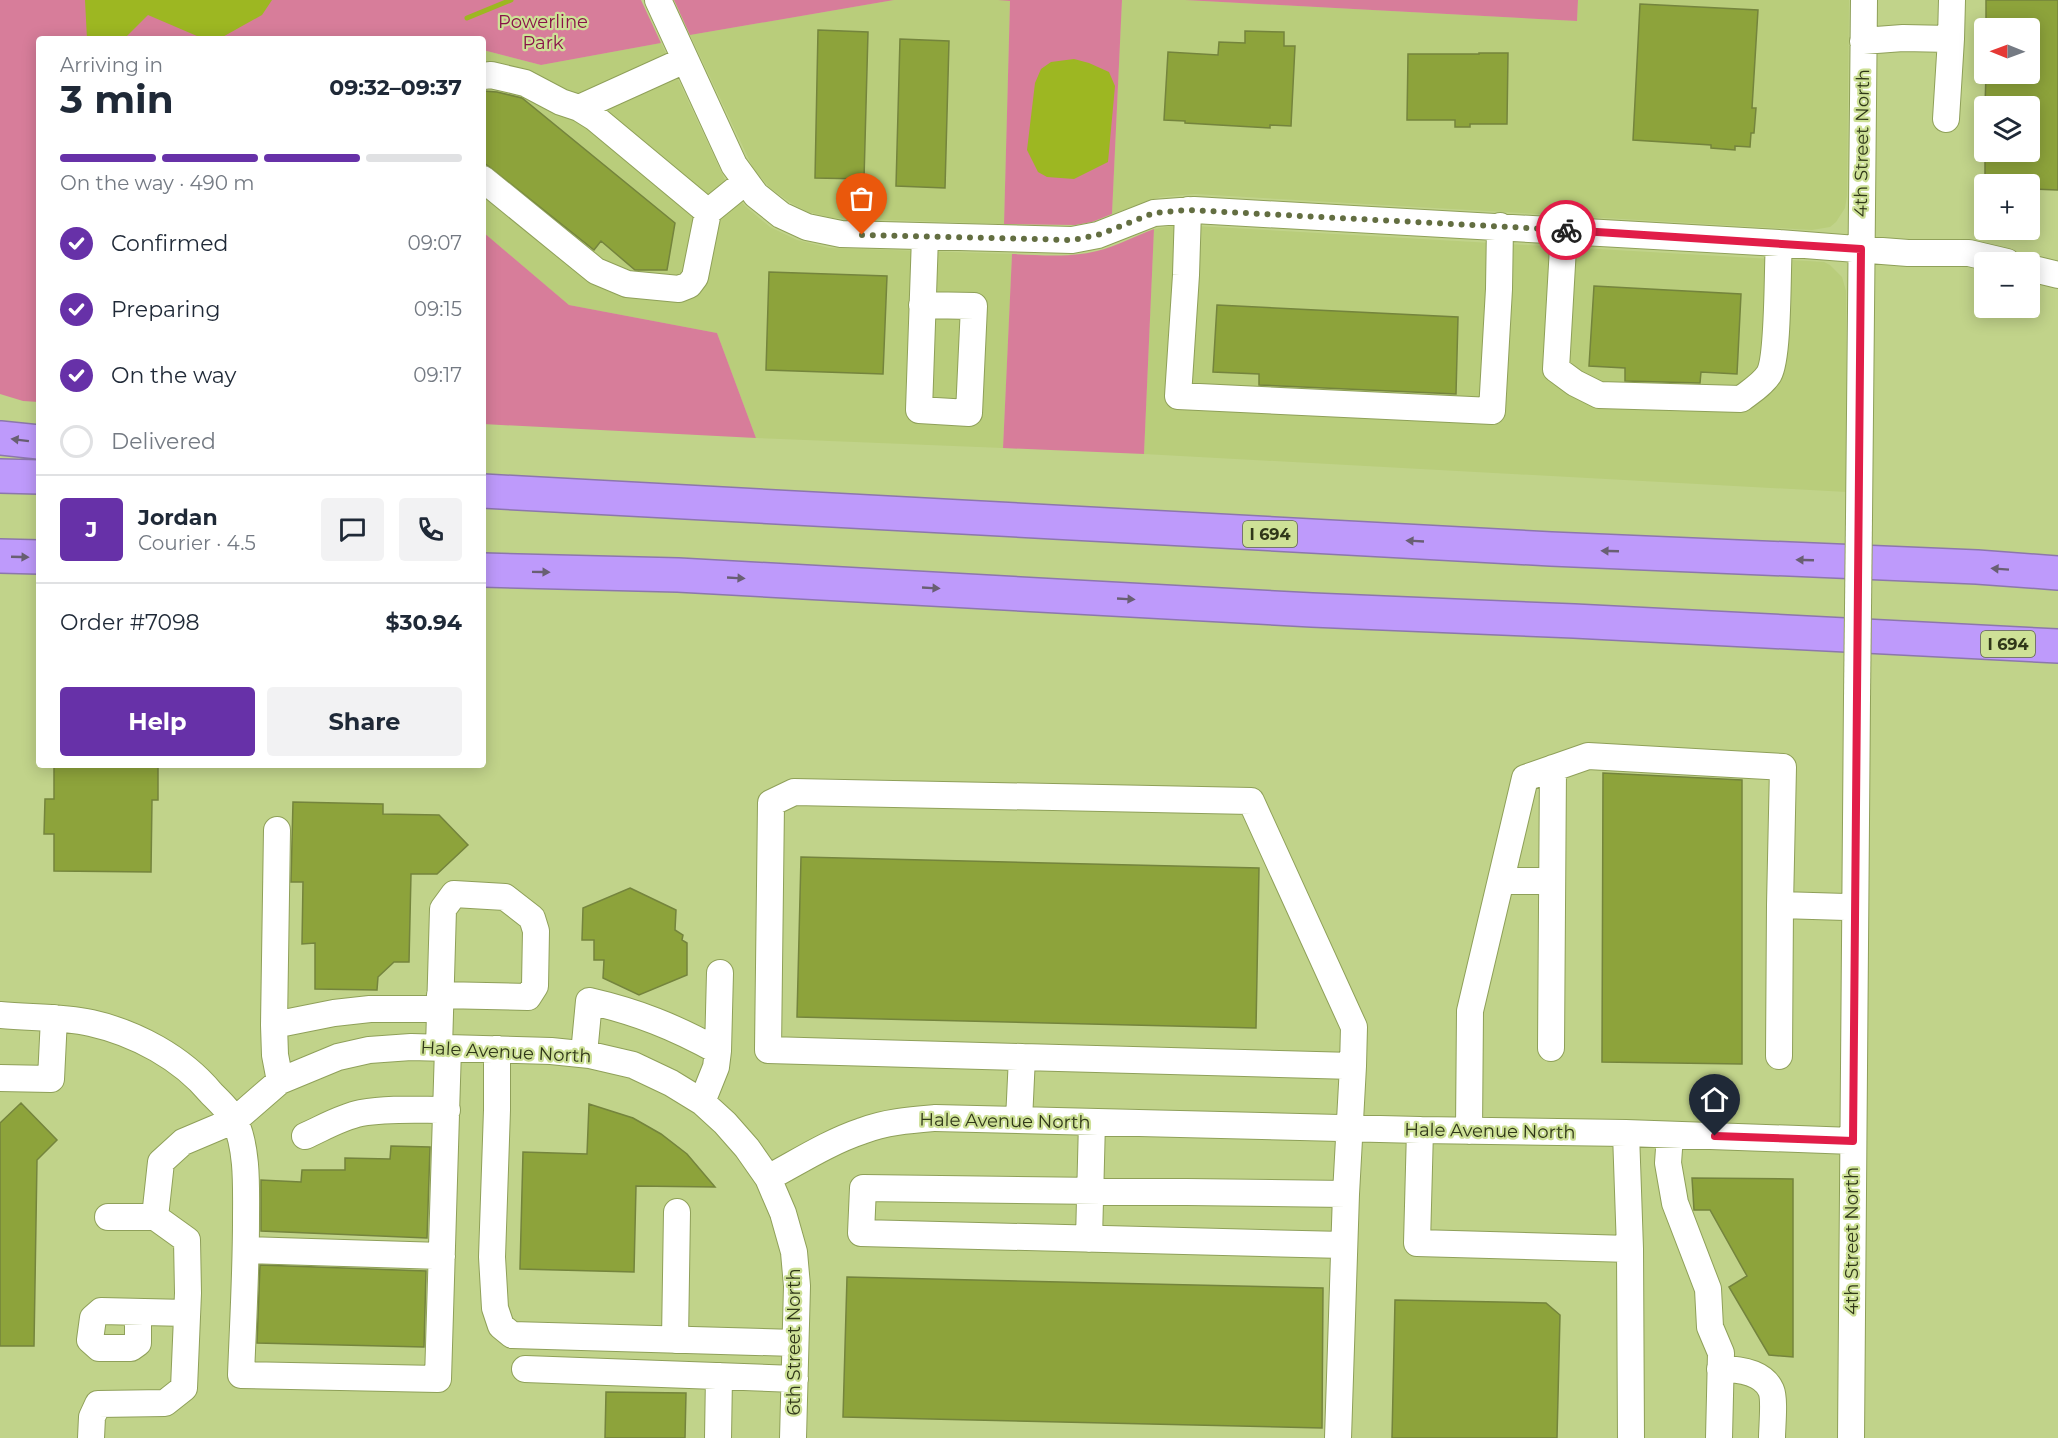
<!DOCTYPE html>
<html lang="en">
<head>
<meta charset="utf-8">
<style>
  body { margin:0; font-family:Montserrat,sans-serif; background:#f2f2f3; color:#1f2937; height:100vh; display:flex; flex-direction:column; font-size:22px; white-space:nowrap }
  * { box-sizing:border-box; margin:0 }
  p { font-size:20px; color:#747a83 }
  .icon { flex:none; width:33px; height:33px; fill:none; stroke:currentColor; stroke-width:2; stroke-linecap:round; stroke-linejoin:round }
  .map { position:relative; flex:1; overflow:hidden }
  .side { position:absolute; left:36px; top:36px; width:450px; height:732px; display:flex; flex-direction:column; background:#fff; border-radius:6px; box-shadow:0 3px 15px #0003 }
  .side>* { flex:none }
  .needle { width:39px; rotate:271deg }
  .controls { position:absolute; left:1974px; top:18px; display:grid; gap:12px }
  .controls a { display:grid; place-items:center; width:66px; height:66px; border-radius:6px; background:#fff; box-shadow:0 3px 15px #0003; font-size:30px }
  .pin { position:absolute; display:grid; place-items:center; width:51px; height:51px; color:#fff; margin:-62px -26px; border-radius:50% 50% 50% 0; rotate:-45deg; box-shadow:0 0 6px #0007 }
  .pin .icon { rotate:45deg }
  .courier { position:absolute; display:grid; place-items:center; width:60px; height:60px; margin:-30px; border:4px solid #e11d48; border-radius:50%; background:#fff; color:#222; box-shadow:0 2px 8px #0007 }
  .headline em { font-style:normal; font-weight:700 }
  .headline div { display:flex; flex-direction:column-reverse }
  .headline { display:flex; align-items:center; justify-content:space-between; height:102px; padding:0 24px }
  h1 { font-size:39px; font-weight:700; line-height:45px }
  .bar { display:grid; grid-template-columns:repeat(4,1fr); gap:9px 6px; align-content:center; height:72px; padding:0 24px }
  .bar i { height:8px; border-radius:4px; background:#e0e1e3 }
  .bar .selected { background:#6731a8 }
  .bar p { grid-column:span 4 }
  .line { display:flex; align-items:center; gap:15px; padding:0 24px; border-top:2px solid #e0e1e3 }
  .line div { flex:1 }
  .round { display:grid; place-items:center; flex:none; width:63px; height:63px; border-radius:6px; background:#f2f2f3 }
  ol { padding:0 24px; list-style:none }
  li { display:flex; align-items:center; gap:18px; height:66px }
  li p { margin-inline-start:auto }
  li .icon { padding:6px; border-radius:50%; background:#6731a8; color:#fff; stroke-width:4 }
  li:last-child { color:#747a83 }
  li i { width:33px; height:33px; border:3px solid #e0e1e3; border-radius:50% }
  .primary-button { display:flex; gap:12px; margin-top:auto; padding:12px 24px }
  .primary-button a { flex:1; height:69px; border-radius:6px; background:#6731a8; color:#fff; font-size:24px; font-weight:700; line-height:69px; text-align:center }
  .primary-button a+a { background:#f2f2f3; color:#1f2937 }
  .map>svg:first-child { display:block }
</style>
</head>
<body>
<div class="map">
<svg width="2058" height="1438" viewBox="0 0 2058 1438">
  <rect width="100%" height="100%" fill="#c1d38a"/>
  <!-- built -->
  <path fill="#b9cd7b" d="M894,0H1010L1004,224L833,218L808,212L791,203L770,188L753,168L690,35Z
    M1122,0H1185L1577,21L1578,0H1849L1847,196L1845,208L1836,222L1830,227L1812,230L1195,194L1160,197L1112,214Z
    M661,43L726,182L745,206L770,227L797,240L829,248L1012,254L1003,448L756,438L717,333L569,305L483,232V50L541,65Z
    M1179,225L1824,262L1830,265L1842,277L1846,291L1847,492L1144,454L1154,229Z"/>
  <!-- green -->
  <path fill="#d77d9a" d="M0,0H641L661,43L541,65L483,50V39H39V402L23,401L0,394Z
    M674,0H894L690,35Z
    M998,0H1122L1112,214L1092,222L1075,225L1004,224L1010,1Z
    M1185,0H1578L1577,21Z
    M1154,229L1144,454L1003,448L1012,254C1040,255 1069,258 1097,251C1117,246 1135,236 1154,229Z
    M483,232L569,305L717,333L756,438L483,424Z"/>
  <!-- water -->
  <path fill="#9db722" d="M85,0H272L262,15L219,39H204L148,15L124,39H87Z
    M1074,59L1089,63L1109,72L1115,86L1108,162L1074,179L1047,177L1038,172L1027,150L1035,83L1041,69L1051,62Z"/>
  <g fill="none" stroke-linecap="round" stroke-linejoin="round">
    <!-- stream -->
    <path stroke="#9db722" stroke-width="5" d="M467,18L511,0"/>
  </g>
  <!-- building -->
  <path fill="#8da33b" stroke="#74843d" stroke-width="1.5" d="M1986,0H2058V190L2030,189V184H2009V178L1985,177V152H2030V106H1985L1986,74H2030V28H1986Z
    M1640,4L1758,10L1752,108H1756L1754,133H1751L1750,147L1735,146V150L1711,148V145L1633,140Z
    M818,30L868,32L864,179L815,178Z
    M1245,31L1284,32V46H1295L1291,126L1270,125V128L1185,123V121L1164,120L1168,52L1218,55L1219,42L1245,43Z
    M900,39L949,41L945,188L896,186Z
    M1479,53H1508L1507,124H1470V127H1455V120H1407L1408,54H1479Z
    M483,91L497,92L522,98L675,223L667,270H635L601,241L594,250L483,162Z
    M769,272L887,276L883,374L766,370Z
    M1594,286L1741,294L1737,374L1701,372L1700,383L1625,381V368L1589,366Z
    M1217,305L1458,317L1456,394L1259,385V374L1213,372Z
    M54,765H158V800H152L151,872L54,871V834H44L45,799H54Z
    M1603,773L1742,780V1064L1602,1062Z
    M293,802L383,804V814L439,815L468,845L437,874H411L409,962H394L378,977L377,990L315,989V943L302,944L303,882H291Z
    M801,857L1259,868L1256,1028L797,1017Z
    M630,888L676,910L675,930L683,935L682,940L687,943V975L639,995L603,978L604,960H594V940H582L583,908Z
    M21,1103L57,1140L37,1160L34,1346H0V1123Z
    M589,1104L633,1118L661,1134L687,1154L715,1187L636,1186L634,1272L520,1269L523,1152L587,1154Z
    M391,1146L430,1147L427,1238L261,1231V1180L301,1182L302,1170H345V1158L390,1159Z
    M1692,1178L1793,1179V1357L1769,1355L1729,1287L1747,1276L1710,1210H1694Z
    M260,1265L426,1271L424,1347L257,1343Z
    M847,1277L1323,1288L1322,1428L843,1417Z
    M1395,1300L1546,1303L1560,1315L1557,1438H1392Z
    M606,1392L686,1393L685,1438H605Z"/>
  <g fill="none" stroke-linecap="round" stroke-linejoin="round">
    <!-- minor casing -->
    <g stroke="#8fa059" stroke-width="28">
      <path id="minor" d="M658,0L734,165L756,195L781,215L807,227L841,234L1072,240L1098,235L1154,213L1194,210L1779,243L1908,253H1969L2007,262
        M1863,41L1903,38L1951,39L1952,0
        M483,76L491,75L525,83L561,102L579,108L595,118L708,212
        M579,108L685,60
        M1946,119L1951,39
        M483,179L596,271L627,284L679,289L689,285L695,277L708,212L745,182
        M1188,210L1186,275L1178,396L1492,411L1499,289L1500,226
        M1564,230L1556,369L1575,383L1599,395L1741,399C1750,392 1763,384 1769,374C1779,356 1777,268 1779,243
        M2030,268L2058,275
        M922,305L974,306L969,413L919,410L925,237
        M1859,517L1864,0
        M277,830L274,1025L275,1055L280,1081
        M1501,881H1552
        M0,1015C30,1018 61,1016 91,1023C136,1033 182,1058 211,1093C219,1101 230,1111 235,1121C248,1150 246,1188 246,1220C246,1271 243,1323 241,1375L438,1379L448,1048
        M274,1025L334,1013L370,1009H440
        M439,1048L443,909L454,894L505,897L532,918L536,931L535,986L528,997L440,995
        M1551,1048L1553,768
        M497,1049V1110L492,1257L495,1308L501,1326L512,1335L795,1343
        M584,1054L589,1001C637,1012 675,1027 718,1051
        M1779,1056L1780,905
        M0,1078L51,1079L54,1018
        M702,1102L716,1067L718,1051L720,973
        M1019,1120L1022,1057L768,1050L771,803L794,792L1251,801L1354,1027L1353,1066L1022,1057
        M1420,1130L1417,1243L1630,1249
        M1469,1131L1470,1011L1525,778L1588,756L1783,767L1780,905L1846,907
        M1626,1133L1630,1249L1631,1438
        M1670,1135L1668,1163L1675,1203L1708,1289L1710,1327L1721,1353L1719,1438
        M305,1136C323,1128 341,1117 361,1113C389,1108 418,1110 447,1110
        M768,1178C798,1162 829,1142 862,1131C885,1122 911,1120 935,1118L1420,1130L1626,1133L1853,1141
        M1346,1194L1353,1066
        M155,1217L161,1162L183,1142L235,1120L280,1081L338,1057L369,1050L411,1047L551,1051L590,1055L633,1065L671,1083L702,1102L725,1123L747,1148L768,1178L783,1213L794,1252L797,1286L793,1438
        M1089,1239L1092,1122
        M246,1250L442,1256
        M138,1312V1343L131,1348H99L90,1340L93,1318L101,1311L187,1313
        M675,1340L677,1212
        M525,1369L795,1379
        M1720,1369C1738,1369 1763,1372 1771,1390C1775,1399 1772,1427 1772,1438
        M91,1438L92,1417L98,1404L165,1403L184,1388L188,1293L187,1240L155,1217H108
        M718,1438L719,1376
        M1338,1438L1346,1194L863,1188L861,1233L1344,1245
        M1851,1438L1857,698"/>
    </g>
    <!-- highway casing -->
    <g stroke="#8c77ac" stroke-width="36">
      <path id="highway" d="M0,438L39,442
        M0,476L39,477
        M483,491L1551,549L1977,567L2058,573
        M0,556L39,557
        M483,570L678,575L1312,610L1574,621L2058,646"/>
    </g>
    <!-- minor -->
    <use href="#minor" stroke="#fff" stroke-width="26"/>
    <!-- highway -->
    <use href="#highway" stroke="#be9afb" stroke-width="33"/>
    <!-- minor-bridge casing -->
    <g stroke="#8fa059" stroke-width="28" stroke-linecap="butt">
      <path id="minor-bridge" d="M1857,698L1859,517"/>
    </g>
    <!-- minor-bridge -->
    <use href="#minor-bridge" stroke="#fff" stroke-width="26"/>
  </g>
  <!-- one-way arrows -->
  <defs><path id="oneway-solid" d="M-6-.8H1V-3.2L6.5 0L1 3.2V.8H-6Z" transform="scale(1.5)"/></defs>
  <g fill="#695f73">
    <use href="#oneway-solid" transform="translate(20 440) rotate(-173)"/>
    <use href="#oneway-solid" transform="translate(1415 541) rotate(-177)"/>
    <use href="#oneway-solid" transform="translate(1610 551) rotate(-178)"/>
    <use href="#oneway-solid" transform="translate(20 557) rotate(2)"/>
    <use href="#oneway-solid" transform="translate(1805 560) rotate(-178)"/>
    <use href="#oneway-solid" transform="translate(2000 569) rotate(-176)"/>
    <use href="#oneway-solid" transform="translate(541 572) rotate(1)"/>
    <use href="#oneway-solid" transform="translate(736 578) rotate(3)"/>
    <use href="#oneway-solid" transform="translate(931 588) rotate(3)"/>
    <use href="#oneway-solid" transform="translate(1126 599) rotate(3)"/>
  </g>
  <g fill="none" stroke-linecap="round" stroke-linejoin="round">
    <!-- done -->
    <path stroke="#636e41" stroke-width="6" stroke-dasharray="0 10.8" d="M862,235L1072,240L1098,235L1154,213L1188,210L1566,230"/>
    <!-- route -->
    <path stroke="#e11d48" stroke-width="8" d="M1566,230L1861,249L1853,1141L1715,1136"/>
  </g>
  <g text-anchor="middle" stroke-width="4.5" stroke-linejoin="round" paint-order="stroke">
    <!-- shield labels -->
    <g fill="#cee197" stroke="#5f6a3f" stroke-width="1.5">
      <rect x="1243" y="521" width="54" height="26" rx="4.5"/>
      <rect x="1981" y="631" width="54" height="26" rx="4.5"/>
    </g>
    <g font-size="16" font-weight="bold" fill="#303719">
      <text x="1270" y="540">I 694</text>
      <text x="2008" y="650">I 694</text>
    </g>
    <!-- park labels -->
    <g font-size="18" fill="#891249" stroke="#cee197">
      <text x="543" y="28">Powerline<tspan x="543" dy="21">Park</tspan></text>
    </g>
    <!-- street labels -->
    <g font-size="18" fill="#303719" stroke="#cee197">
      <text transform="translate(1862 143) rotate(-89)" y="6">4th Street North</text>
      <text transform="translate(506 1052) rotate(3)" y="6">Hale Avenue North</text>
      <text transform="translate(1005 1121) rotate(1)" y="6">Hale Avenue North</text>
      <text transform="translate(1490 1131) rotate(1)" y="6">Hale Avenue North</text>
      <text transform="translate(1852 1241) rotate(-90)" y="6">4th Street North</text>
      <text transform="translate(794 1342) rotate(-90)" y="6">6th Street North</text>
    </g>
  </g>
</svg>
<div class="controls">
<a><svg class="needle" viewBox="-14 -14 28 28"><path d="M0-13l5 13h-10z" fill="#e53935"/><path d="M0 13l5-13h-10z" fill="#747a83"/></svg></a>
<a><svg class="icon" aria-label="layers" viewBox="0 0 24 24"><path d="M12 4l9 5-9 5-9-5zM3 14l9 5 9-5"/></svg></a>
<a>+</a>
<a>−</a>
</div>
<div class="pin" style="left:862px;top:235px;background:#ea580c"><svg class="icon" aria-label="bag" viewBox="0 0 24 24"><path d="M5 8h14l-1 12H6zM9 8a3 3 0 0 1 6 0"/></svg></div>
<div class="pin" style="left:1715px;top:1136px;background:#1f2937"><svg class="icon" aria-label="home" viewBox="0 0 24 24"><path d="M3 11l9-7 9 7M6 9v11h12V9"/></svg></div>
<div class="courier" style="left:1566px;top:230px"><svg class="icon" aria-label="bike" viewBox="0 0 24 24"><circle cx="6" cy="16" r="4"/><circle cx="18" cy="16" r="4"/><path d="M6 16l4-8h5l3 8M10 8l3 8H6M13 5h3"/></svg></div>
<section class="side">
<div class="headline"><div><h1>3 min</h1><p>Arriving in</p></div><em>09:32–09:37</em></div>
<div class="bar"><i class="selected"></i><i class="selected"></i><i class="selected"></i><i></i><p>On the way · 490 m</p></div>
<ol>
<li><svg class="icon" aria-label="check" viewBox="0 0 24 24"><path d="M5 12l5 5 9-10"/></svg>Confirmed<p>09:07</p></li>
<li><svg class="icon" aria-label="check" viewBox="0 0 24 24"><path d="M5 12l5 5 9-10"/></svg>Preparing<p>09:15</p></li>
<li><svg class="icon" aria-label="check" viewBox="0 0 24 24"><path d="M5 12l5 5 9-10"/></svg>On the way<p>09:17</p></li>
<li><i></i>Delivered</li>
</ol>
<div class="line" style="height:108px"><b class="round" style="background:#6731a8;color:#fff">J</b><div><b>Jordan</b><p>Courier · 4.5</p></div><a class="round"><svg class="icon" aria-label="chat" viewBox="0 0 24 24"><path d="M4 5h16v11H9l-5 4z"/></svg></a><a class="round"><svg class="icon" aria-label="phone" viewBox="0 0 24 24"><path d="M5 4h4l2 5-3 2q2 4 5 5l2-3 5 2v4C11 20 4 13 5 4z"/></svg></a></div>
<div class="line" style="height:78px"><div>Order #7098</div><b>$30.94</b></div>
<div class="primary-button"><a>Help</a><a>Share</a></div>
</section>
</div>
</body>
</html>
